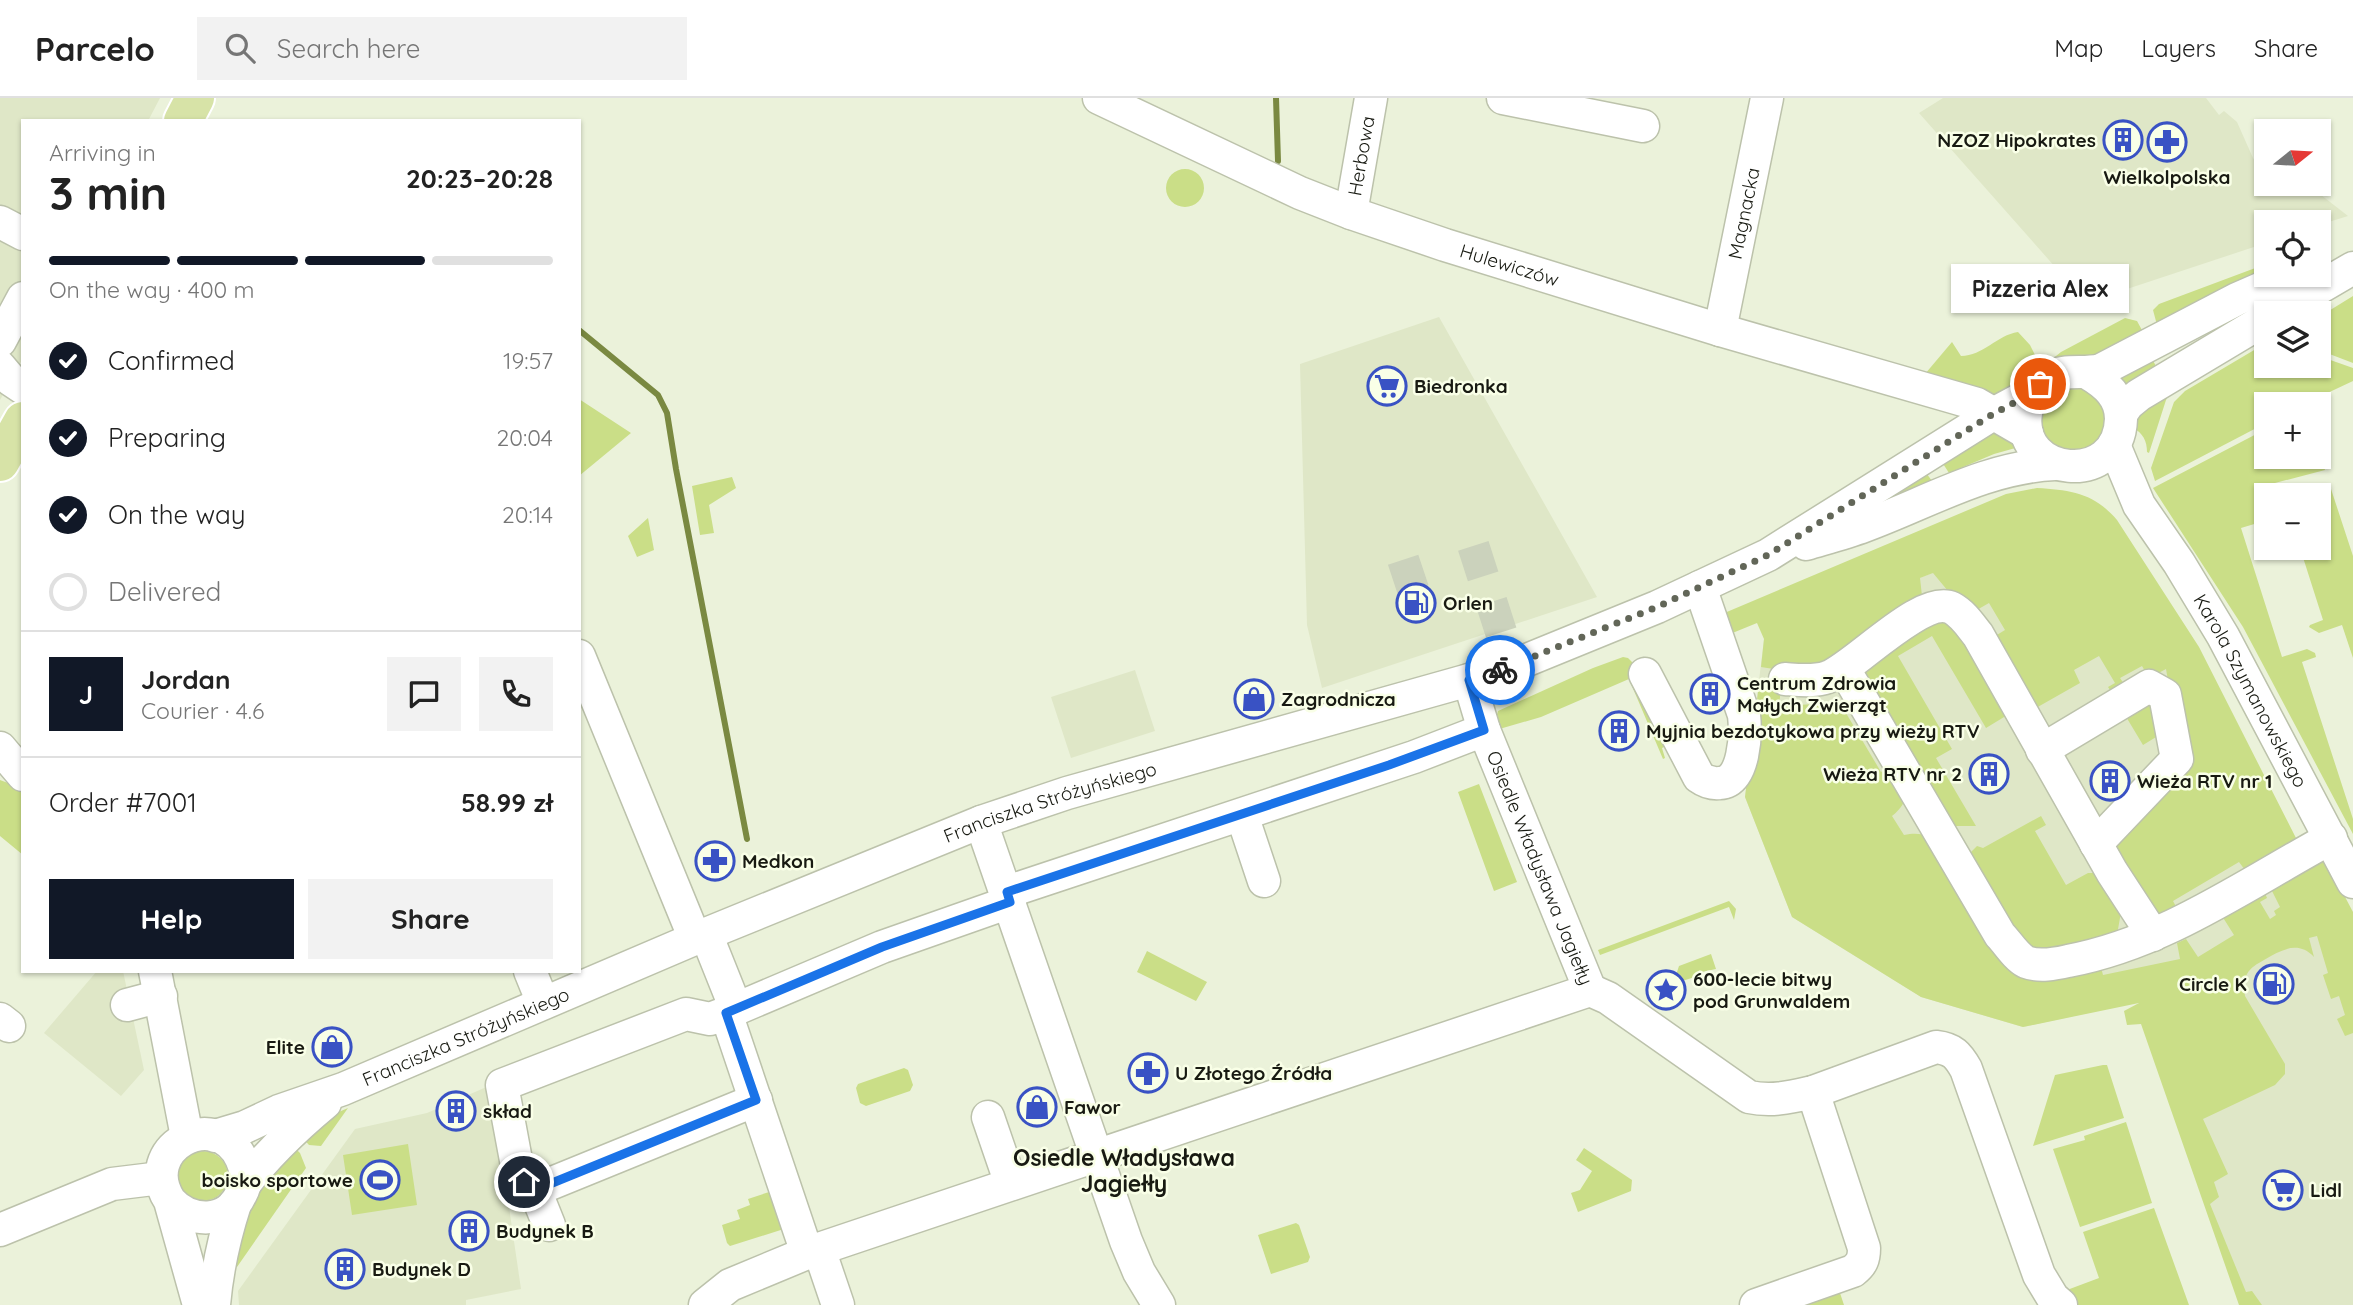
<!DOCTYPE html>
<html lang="en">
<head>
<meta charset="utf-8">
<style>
  body { margin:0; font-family:Quicksand,sans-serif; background:#f2f2f2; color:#222; height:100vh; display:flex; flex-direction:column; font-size:26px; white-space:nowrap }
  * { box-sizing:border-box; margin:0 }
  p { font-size:23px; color:#767676 }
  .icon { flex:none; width:38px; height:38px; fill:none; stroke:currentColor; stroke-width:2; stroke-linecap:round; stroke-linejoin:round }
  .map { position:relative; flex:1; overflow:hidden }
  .drawer { position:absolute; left:21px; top:21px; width:560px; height:854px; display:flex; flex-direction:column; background:#fff; border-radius:0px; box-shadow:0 2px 5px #0004 }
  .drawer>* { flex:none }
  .needle { width:46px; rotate:72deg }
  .buttons { position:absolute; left:2254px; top:21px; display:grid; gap:14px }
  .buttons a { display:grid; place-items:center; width:77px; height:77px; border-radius:0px; background:#fff; box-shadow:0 2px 5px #0004; font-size:35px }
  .pin { position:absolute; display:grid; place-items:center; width:60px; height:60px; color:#fff; margin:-30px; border:4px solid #fff; border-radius:50%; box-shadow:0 2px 7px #0007 }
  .courier { position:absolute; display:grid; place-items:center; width:70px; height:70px; margin:-35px; border:5px solid #1a73e8; border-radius:50%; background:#fff; color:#222; box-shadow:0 2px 9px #0007 }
  .bubble { position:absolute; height:49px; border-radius:0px; background:#fff; box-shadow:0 2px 5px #0004; font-size:23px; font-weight:800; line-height:49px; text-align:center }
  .headline em { font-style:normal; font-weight:800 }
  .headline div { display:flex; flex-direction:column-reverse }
  .headline { display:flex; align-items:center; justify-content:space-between; height:119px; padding:0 28px }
  h1 { font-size:46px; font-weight:800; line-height:52px }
  .bar { display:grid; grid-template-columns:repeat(4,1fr); gap:10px 7px; align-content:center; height:84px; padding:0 28px }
  .bar i { height:9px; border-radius:5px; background:#e0e0e0 }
  .bar .on { background:#111827 }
  .bar p { grid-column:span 4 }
  .line { display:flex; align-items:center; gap:18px; padding:0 28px; border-top:2px solid #e0e0e0 }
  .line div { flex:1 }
  .round { display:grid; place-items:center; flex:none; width:74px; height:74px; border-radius:0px; background:#f2f2f2 }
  ol { padding:0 28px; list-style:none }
  li { display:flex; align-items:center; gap:21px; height:77px }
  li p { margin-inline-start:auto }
  li .icon { padding:7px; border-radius:50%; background:#111827; color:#fff; stroke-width:4 }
  li:last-child { color:#767676 }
  li i { width:38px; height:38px; border:4px solid #e0e0e0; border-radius:50% }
  .action { display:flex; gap:14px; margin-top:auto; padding:14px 28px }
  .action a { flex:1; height:80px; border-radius:0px; background:#111827; color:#fff; font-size:28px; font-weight:800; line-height:80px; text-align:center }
  .action a+a { background:#f2f2f2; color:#222 }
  header { display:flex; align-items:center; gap:42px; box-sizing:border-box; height:98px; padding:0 35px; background:#fff; border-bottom:2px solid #e0e0e0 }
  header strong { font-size:33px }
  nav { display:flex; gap:38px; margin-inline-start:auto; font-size:24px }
  .search { width:490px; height:63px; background:#f2f2f2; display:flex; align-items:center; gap:18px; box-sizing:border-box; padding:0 24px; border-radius:0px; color:#767676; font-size:26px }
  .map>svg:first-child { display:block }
</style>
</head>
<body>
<header>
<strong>Parcelo</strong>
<div class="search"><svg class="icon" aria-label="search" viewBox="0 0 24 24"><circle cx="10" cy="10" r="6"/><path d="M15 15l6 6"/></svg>Search here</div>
<nav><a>Map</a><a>Layers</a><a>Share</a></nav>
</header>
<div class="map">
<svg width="2353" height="1207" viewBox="0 0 2353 1207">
  <rect width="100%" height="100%" fill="#ebf2da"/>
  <!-- built -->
  <path fill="#dfe7c7" d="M0,0H160L148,23H23V260L0,302Z
    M1943,0H2206L2219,17L2224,13L2237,24L2253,60L2261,72L2266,70V86H2307L2348,118L2319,127V124H2266V145L2121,193L2064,179L1919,15Z
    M1439,219L1597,499L1322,590L1307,527L1300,266Z
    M1996,450L2107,455L2311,813L2353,897V1207H2243L2139,904L2023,929L1921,899L1792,819L1745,699L1764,541Z
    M1135,572L1155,633L1071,660L1051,599Z
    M97,873H123L144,972L121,998L44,935Z
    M491,987L521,1191L466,1202V1207H239L238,1193L355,1031L427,1015Z"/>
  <!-- green -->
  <path fill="#cade87" d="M1166 90a19 19 0 1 1 38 0a19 19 0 1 1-38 0Z
    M2266,166V176L2157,227L2153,212L2159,206Z
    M2353,198V265L2319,252V219Z
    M2125,220L2137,223L2143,234L2082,263L2051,262L2061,254Z
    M2018,234L2030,247L2036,259L2031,264L2034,279L1996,298L1925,276L1952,244L1961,258C1983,258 1997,237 2018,234Z
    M2266,245V268H2319V258L2353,270V283L2304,306H2266V325L2155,383L2151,370L2174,304L2185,293Z
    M2151,259L2157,270L2125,290L2114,277Z
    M2041 321a32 32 0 1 1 64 0a32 32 0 1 1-64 0Z
    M2173,290L2166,302L2149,355L2147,354C2147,343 2143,335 2133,330L2138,313Z
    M579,301L631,335L579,378Z
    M2266,331V359H2319V353L2325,372L2275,385C2259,393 2254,407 2261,424L2241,430L2282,559L2307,551L2315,555L2316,559L2302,564L2353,721V736L2243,529L2153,390Z
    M1993,332L2019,349L1994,356L1949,375L1940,361Z
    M1924,372L1932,383L1856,416Z
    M732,379L736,390L709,407L714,435L700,437L692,388Z
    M2037,390C2071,392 2094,395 2117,422L2199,549L2298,744L2248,776L2239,764L2173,803L2180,816L2155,822L2112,751L2183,667L2166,571L2149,580L2142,568L2120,580L2126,589L2114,598L2108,589L2115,585L2099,558L2074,572L2080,585L2029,614L1987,543L2005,532L1989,505L1968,517L1933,475L1920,480L1922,498L1841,561L1799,575L1761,569L1764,541L1757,525L1730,536L1722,516L2006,396Z
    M2331,391L2353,458V560L2342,527L2319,535L2309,529L2310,527L2323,522L2300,450H2319V397H2303Z
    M648,420L654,452L637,459L628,438Z
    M1948,517L2009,616L1986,630L1932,538L1898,558L1952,651L1936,660L1976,728H1945L1864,589L1863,569L1866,560Z
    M1623,559L1628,560L1632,564L1668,647L1662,650L1665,660L1663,661L1629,581L1541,619L1496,632L1494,626L1498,613L1593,570Z
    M1759,586L1781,590L1779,608L1834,605L1843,610L1881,674L1895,666C1904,689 1914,700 1892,718L1904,737C1920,734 1927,737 1941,745L2019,880L2099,862L2103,877L2180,861L2177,845L2186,841L2198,859L2234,837L2222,818L2265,795L2267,800L2260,804L2270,821L2276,817L2274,813L2280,809L2271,791L2320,762L2327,765L2353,814V935L2345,938L2337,921L2345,917L2339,898L2331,901L2323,877L2328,875L2317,838L2309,840L2314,859C2298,842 2281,852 2264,862C2257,866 2251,869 2247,876C2243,884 2244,890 2245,898L2285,966V976L2275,987L2203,1021L2228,1076L2214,1084L2219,1099L2210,1106L2246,1194L2252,1193L2262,1207H2239L2141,926L2127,927L2124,913L2139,905L2023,929L1921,899L1792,819L1745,699Z
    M2150,594L2166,633L2143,647L2122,612Z
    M0,682L16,688L23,697V757L0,738Z
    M1479,686L1517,784L1494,793L1458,694Z
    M2041,718L2046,727L2035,733L2066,787L2088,775H2094L2102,779L2121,814L2117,837L2031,860L1964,761L1977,748L1983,750Z
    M1729,803L1736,811L1734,822L1729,809L1600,857L1598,852Z
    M1147,853L1207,884L1196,903L1137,874Z
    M1711,856L1716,871L1697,875L1698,878L1679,884L1677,874L1679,868Z
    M2103,967H2107L2124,1020L2033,1048L2055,977Z
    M904,970L908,972L913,987L910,993L866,1008L860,1005L856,990L858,986Z
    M348,1010L321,1048L309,1047L300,1037L327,1019Z
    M2126,1024L2152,1105L2080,1129L2053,1051L2085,1042L2084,1038Z
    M291,1046L300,1055L306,1070L237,1169H232L249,1104Z
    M408,1046L417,1107L352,1117L343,1057Z
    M1584,1050L1632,1082L1631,1093L1578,1114L1571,1095L1580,1092L1592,1073L1576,1062Z
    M178 1078a25 25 0 1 1 50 0a25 25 0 1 1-50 0Z
    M761,1068L787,1130L730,1148L727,1145L722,1127L740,1121L737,1112L750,1107L748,1101L769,1094Z
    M2154,1110L2189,1207H2071L2059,1195L2099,1180L2083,1134Z
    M1296,1125L1299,1127L1310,1159L1308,1164L1271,1176L1258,1137Z
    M1839,1192L1844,1207H1794Z"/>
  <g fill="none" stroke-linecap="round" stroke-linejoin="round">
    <!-- stream -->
    <path stroke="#7a8941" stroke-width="6" d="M1276,0L1278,63
      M579,232L658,297L667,315L676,371L747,741"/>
    <!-- minor-tunnel -->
    <path stroke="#cbd2bc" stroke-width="32" stroke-dasharray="32 16" stroke-linecap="butt" d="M1463,468L1494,458
      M1393,482L1426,471
      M1481,524L1512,514"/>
    <!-- minor casing -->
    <g stroke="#bcc2ab" stroke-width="35">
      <g id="minor">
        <path id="s1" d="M1099,0L1300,95L1351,115L1445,147L1720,232L1977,306L2027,335"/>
        <path d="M1503,0L1643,28"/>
        <path id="s2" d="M1351,115L1371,0"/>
        <path d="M0,124L23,136"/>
        <path d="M2276,215L2353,170"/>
        <path id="s3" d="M1720,232L1767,0"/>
        <path d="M0,243L23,200"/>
        <path d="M0,269L11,282L23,290"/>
        <path d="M2089,276C2106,286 2121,299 2121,321C2119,390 2016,379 2026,315C2028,301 2035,287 2048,280C2066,270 2083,277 2101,272L2237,201L2292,177"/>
        <path d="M2121,316L2128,306L2139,297L2266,221"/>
        <path id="s4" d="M2114,347L2139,407L2179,465L2223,538L2353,784"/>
        <path d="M1806,446C1826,440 1845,435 1864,428C1927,405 1986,369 2055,366"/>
        <path d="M579,558L695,841"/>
        <path d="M1844,571L2000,837C2007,844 2016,859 2026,864C2039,869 2055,866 2068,863C2165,845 2246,786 2331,740"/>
        <path d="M1645,576L1699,679C1706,684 1712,686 1720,685C1745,684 1746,635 1744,617L1700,489"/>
        <path d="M1785,581C1799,582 1814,584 1828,579C1856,568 1922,496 1952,510C1963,516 1970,527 1978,537L2112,774L2153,837"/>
        <path id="s5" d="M1469,582L1484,632L1590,892"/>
        <path d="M0,650L23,677"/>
        <path d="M2042,652L2149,588L2165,597L2177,661L2096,746"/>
        <path d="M1242,717L1264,783"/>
        <path d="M981,724L1126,1143L1139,1174L1159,1207"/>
        <path d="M1007,794L1414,659L1484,632"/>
        <path d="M706,836L736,911L726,915L807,1155"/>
        <path d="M155,873L187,1039"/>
        <path d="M530,873L543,905"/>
        <path d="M1590,892L1608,900L1749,999C1772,1004 1791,999 1813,994"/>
        <path d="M127,907L161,898"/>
        <path d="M736,911L882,849L1010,804"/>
        <path d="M726,915L710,921L686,916L502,987L518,1073L524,1084L535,1092L756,1002"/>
        <path d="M0,921L9,928"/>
        <path d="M988,1019L1011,1086"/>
        <path id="s6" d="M215,1038L245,1029L279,1013L343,991L706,836L981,724L1067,695L1469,582L1505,571L1657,509L1768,457L1993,316L2034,294"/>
        <path d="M244,1087C268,1055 295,1030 325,1005"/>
        <path d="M535,1092L549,1127"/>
        <path d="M170,1103C190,1125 227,1127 241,1096C247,1085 247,1072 241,1060C215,1007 136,1051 170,1103L199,1207"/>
        <path d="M0,1132L112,1086L161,1080"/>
        <path d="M819,1151L838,1207"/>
        <path d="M214,1207C217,1172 224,1140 235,1106"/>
        <path d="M705,1207L730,1187L807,1155L1590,892"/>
        <path d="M1756,1207L1853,1173C1862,1166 1864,1161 1864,1150L1813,994L1936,949C1953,951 1958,957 1966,971L2039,1177L2053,1200L2061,1207"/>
      </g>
    </g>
    <!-- major casing -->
    <g stroke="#fff" stroke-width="42">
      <path id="major" d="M183,23L195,0
        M0,364L23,323"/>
    </g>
    <!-- minor -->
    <use href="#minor" stroke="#fff" stroke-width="32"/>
    <!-- major -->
    <use href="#major" stroke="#d7e3a7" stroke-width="38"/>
  </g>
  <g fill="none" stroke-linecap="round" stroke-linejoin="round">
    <!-- done -->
    <path stroke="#626658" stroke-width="7" stroke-dasharray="0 12.6" d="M1500,572L1657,509L1768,457L1993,316L2034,294L2040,286"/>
    <!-- route -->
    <path stroke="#1a73e8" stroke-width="9" d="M524,1084L535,1092L756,1002L726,915L882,849L1010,804L1007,794L1389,667L1484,632L1469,582L1500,572"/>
  </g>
  <!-- icons -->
  <defs>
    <g id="building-ring" transform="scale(2.0125)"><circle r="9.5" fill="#f9ffe7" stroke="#3952c4" stroke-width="1.5"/><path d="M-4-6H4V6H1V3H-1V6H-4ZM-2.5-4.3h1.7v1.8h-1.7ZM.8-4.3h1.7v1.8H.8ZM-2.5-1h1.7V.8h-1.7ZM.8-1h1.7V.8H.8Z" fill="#3952c4"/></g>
    <g id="pharmacy-ring" transform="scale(2.0125)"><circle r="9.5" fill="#f9ffe7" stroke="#3952c4" stroke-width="1.5"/><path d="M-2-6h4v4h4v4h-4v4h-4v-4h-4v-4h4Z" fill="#3952c4"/></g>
    <g id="supermarket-ring" transform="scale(2.0125)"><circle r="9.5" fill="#f9ffe7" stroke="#3952c4" stroke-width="1.5"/><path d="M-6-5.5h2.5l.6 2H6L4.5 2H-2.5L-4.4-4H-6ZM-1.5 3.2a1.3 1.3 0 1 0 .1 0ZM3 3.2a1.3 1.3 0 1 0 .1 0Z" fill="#3952c4"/></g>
    <g id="fuel-ring" transform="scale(2.0125)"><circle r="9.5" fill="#f9ffe7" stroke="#3952c4" stroke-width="1.5"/><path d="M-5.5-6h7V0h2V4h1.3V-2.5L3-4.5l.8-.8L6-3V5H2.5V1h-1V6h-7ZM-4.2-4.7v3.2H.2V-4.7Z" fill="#3952c4"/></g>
    <g id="shop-ring" transform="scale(2.0125)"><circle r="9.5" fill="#f9ffe7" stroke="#3952c4" stroke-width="1.5"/><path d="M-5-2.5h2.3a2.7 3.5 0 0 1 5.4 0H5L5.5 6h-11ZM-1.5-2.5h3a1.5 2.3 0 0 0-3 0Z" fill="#3952c4"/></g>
    <g id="sight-ring" transform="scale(2.0125)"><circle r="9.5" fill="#f9ffe7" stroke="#3952c4" stroke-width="1.5"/><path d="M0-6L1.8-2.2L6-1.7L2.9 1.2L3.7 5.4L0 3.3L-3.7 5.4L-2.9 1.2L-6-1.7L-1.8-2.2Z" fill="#3952c4"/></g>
    <g id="stadium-ring" transform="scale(2.0125)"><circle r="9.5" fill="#f9ffe7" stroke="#3952c4" stroke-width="1.5"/><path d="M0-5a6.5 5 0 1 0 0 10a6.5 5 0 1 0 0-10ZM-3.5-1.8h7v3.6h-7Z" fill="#3952c4"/></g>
  </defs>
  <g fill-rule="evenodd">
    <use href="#building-ring" x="2123" y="42"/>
    <use href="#pharmacy-ring" x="2167" y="44"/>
    <use href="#supermarket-ring" x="1387" y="288"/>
    <use href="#fuel-ring" x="1416" y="505"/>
    <use href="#building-ring" x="1710" y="596"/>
    <use href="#shop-ring" x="1254" y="601"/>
    <use href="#building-ring" x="1619" y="633"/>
    <use href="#building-ring" x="1989" y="676"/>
    <use href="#building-ring" x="2110" y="683"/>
    <use href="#pharmacy-ring" x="715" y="763"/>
    <use href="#fuel-ring" x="2274" y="886"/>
    <use href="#sight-ring" x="1666" y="892"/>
    <use href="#shop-ring" x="332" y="949"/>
    <use href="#pharmacy-ring" x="1148" y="975"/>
    <use href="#shop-ring" x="1037" y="1009"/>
    <use href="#building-ring" x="456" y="1013"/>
    <use href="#stadium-ring" x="380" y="1082"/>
    <use href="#supermarket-ring" x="2283" y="1092"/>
    <use href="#building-ring" x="469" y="1133"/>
    <use href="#building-ring" x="345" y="1171"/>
  </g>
  <g text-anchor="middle" stroke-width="5" stroke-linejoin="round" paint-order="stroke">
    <!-- poi labels -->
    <g font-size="19" font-weight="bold" fill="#181a12" stroke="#f9ffe7" text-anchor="start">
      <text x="2096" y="49" text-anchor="end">NZOZ Hipokrates</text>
      <text x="2167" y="86" text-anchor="middle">Wielkolpolska</text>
      <text x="1414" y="295">Biedronka</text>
      <text x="1443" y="512">Orlen</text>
      <text x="1737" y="592">Centrum Zdrowia<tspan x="1737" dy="22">Małych Zwierząt</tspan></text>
      <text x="1281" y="608">Zagrodnicza</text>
      <text x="1646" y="640">Myjnia bezdotykowa przy wieży RTV</text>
      <text x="1962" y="683" text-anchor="end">Wieża RTV nr 2</text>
      <text x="2137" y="690">Wieża RTV nr 1</text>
      <text x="742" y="770">Medkon</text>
      <text x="1693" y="888">600-lecie bitwy<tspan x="1693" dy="22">pod Grunwaldem</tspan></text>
      <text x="2247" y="893" text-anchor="end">Circle K</text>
      <text x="305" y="956" text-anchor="end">Elite</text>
      <text x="1175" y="982">U Złotego Źródła</text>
      <text x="1064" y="1016">Fawor</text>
      <text x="483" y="1020">skład</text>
      <text x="353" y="1089" text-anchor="end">boisko sportowe</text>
      <text x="2310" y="1099">Lidl</text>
      <text x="496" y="1140">Budynek B</text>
      <text x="372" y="1178">Budynek D</text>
    </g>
    <!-- street labels -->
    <g font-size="19" fill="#181a12" stroke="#f9ffe7">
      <text dy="7" stroke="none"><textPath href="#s2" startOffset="58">Herbowa</textPath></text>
      <text dy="7" stroke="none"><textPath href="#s3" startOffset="119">Magnacka</textPath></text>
      <text dy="7" stroke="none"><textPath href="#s1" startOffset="444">Hulewiczów</textPath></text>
      <text dy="7" stroke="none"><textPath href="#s4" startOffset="282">Karola Szymanowskiego</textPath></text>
      <text dy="7" stroke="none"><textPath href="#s6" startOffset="900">Franciszka Stróżyńskiego</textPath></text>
      <text dy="7" stroke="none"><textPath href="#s5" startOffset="201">Osiedle Władysława Jagiełły</textPath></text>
      <text dy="7" stroke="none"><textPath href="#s6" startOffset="270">Franciszka Stróżyńskiego</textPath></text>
    </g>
    <!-- quarter labels -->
    <g font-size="23" font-weight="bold" fill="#181a12" stroke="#f9ffe7">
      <text x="1124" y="1068">Osiedle Władysława<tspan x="1124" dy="26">Jagiełły</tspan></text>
    </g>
  </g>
</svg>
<div class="buttons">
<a><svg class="needle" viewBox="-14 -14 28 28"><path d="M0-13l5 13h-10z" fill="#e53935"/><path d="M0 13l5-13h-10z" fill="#767676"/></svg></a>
<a><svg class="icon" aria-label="locate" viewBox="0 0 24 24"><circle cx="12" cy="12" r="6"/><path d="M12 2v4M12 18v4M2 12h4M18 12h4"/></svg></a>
<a><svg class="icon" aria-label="layers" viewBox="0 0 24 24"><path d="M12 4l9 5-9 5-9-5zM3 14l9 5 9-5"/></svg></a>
<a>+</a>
<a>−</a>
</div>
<div class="pin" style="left:2040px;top:286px;background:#ea580c"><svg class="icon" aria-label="bag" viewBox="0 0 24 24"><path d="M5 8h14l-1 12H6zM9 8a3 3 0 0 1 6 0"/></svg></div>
<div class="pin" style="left:524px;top:1084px;background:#1f2937"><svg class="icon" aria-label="home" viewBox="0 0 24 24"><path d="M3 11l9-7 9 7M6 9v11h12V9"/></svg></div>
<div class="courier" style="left:1500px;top:572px"><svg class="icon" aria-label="bike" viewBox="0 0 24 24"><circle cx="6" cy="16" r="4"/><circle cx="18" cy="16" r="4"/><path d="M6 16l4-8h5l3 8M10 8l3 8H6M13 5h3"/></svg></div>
<div class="bubble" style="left:1951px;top:166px;width:178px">Pizzeria Alex</div>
<section class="drawer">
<div class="headline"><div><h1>3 min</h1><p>Arriving in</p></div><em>20:23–20:28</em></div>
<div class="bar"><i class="on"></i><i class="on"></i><i class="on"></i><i></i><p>On the way · 400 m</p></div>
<ol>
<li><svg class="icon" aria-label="check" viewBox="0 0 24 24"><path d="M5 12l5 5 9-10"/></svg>Confirmed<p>19:57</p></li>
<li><svg class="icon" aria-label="check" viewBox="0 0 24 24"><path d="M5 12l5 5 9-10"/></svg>Preparing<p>20:04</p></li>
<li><svg class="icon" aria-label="check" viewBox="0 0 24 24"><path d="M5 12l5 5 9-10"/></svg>On the way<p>20:14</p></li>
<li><i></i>Delivered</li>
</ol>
<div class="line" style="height:126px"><b class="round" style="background:#111827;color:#fff">J</b><div><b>Jordan</b><p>Courier · 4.6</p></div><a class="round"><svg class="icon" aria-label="chat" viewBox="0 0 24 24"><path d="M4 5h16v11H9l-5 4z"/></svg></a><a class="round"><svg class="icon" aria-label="phone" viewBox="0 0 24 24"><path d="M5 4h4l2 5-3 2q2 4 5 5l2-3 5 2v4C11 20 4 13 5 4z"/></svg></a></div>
<div class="line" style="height:91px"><div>Order #7001</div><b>58.99 zł</b></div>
<div class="action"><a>Help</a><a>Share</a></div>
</section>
</div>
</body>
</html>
